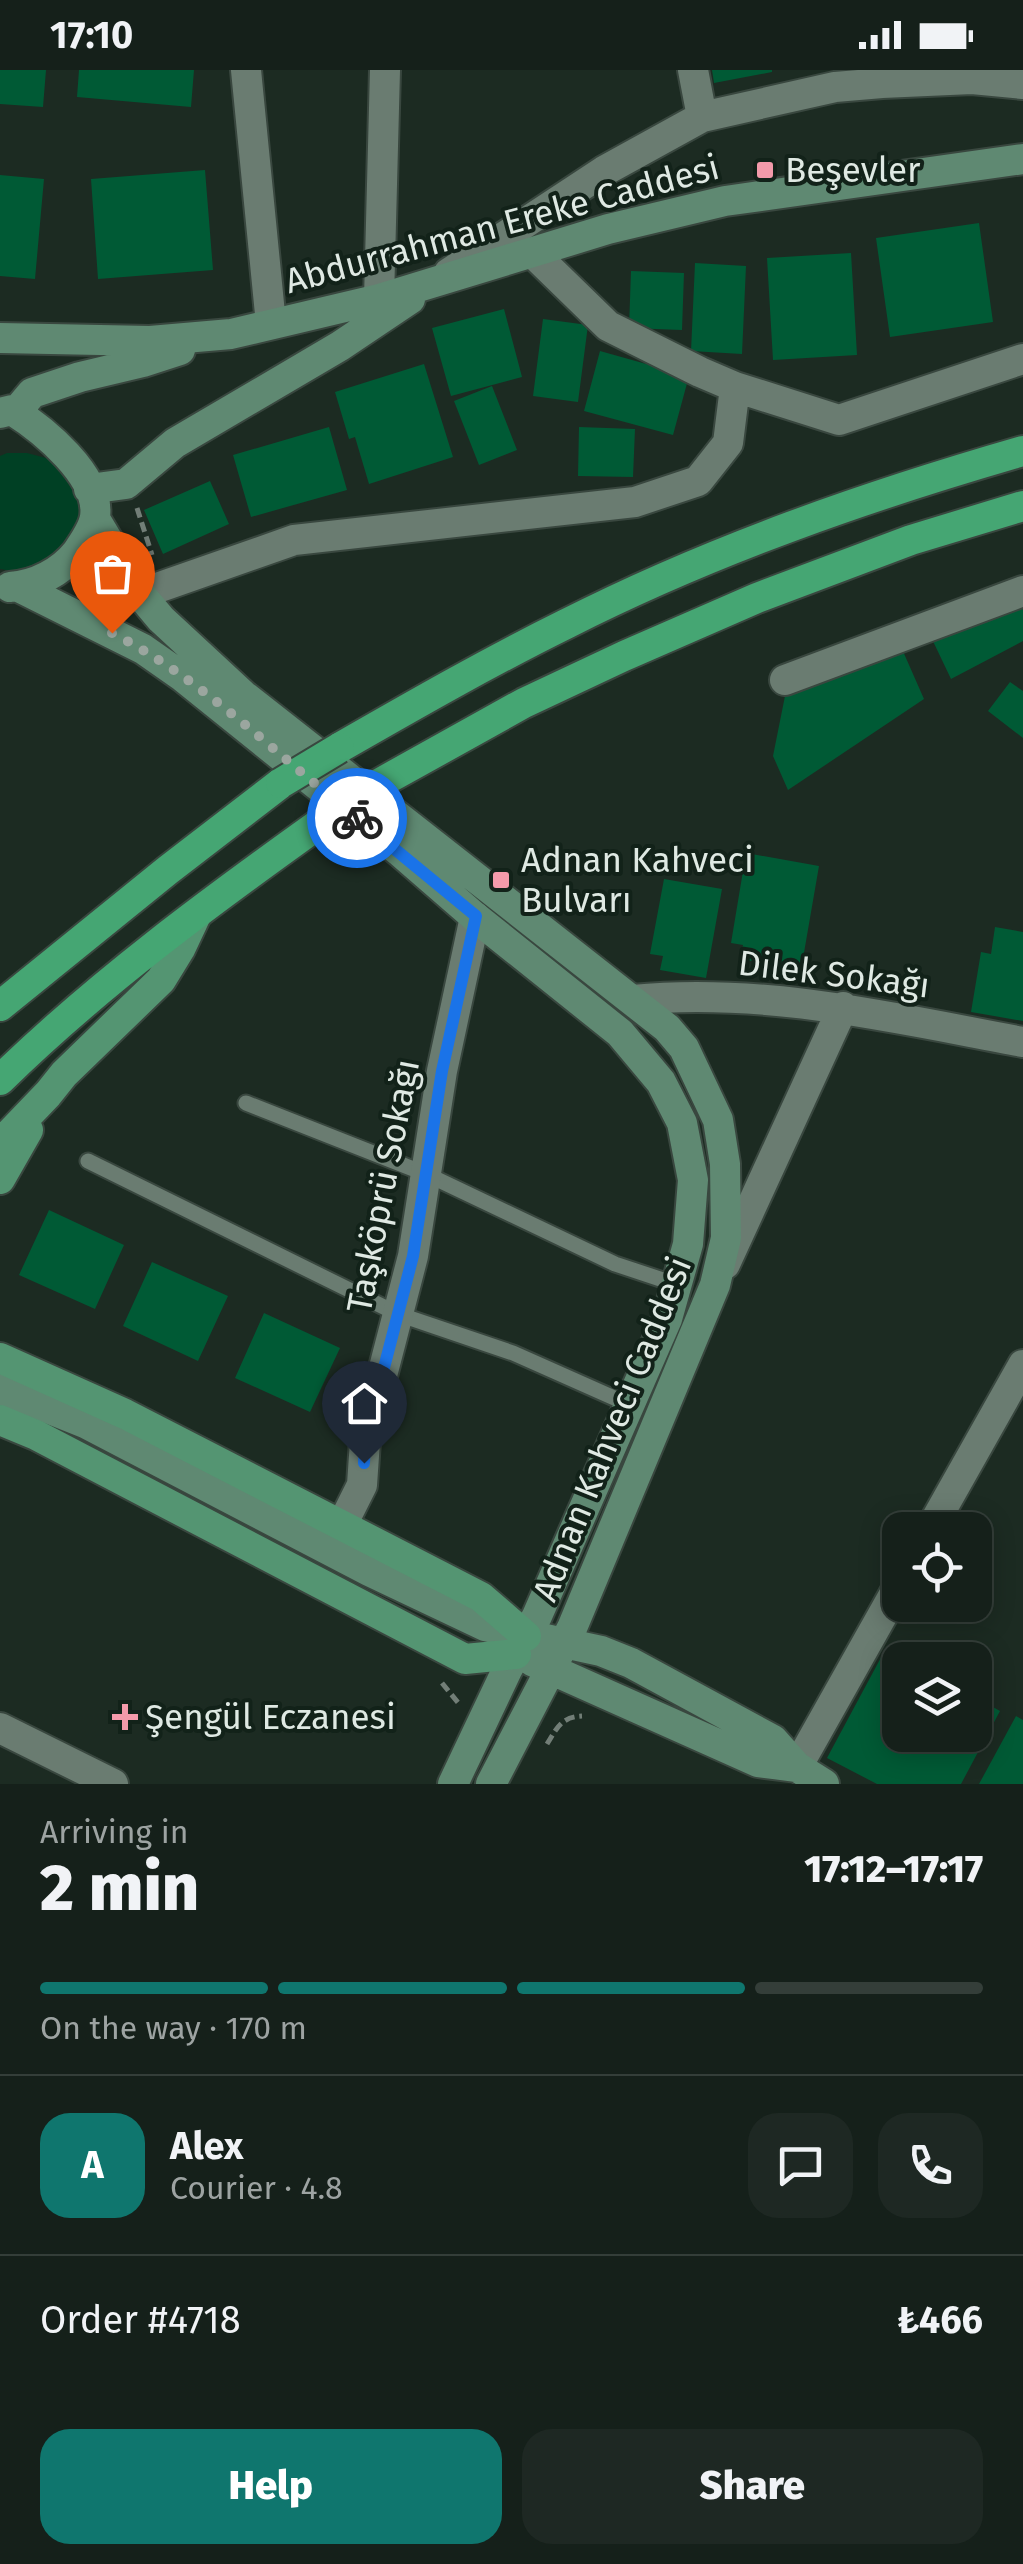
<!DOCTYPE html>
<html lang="en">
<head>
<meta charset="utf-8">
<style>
  body { margin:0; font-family:"Fira Sans",sans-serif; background:#1e2823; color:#f1f3f6; height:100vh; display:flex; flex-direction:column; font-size:38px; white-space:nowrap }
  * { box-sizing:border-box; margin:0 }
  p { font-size:32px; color:#9da3a2 }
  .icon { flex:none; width:55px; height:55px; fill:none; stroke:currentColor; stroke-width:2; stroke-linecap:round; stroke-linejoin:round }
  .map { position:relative; height:1714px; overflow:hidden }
  .details { display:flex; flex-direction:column; background:#15201a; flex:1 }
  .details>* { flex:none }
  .controls { position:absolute; left:882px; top:1442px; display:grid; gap:20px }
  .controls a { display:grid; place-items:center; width:110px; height:110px; border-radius:20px; background:#15201a; box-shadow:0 5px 25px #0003,0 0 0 2px #343e39; font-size:50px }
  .pin { position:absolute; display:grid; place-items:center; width:85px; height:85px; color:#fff; margin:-102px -42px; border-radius:50% 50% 50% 0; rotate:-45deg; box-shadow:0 0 10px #0007 }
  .pin .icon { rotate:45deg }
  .courier { position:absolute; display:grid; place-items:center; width:100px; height:100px; margin:-50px; border:8px solid #1a73e8; border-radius:50%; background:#fff; color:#222; box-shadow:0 2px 12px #0007 }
  .head em { font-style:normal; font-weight:800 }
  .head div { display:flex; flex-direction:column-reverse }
  .head { display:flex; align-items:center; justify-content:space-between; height:170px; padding:0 40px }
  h1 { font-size:65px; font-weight:800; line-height:75px }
  .bar { display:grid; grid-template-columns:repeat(4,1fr); gap:15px 10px; align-content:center; height:120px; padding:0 40px }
  .bar i { height:12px; border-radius:8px; background:#343e39 }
  .bar .active { background:#0f766e }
  .bar p { grid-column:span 4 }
  .line { display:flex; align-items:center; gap:25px; padding:0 40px; border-top:2px solid #343e39 }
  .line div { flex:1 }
  .round { display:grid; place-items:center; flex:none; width:105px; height:105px; border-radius:30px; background:#1e2823 }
  .primary-button { display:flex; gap:20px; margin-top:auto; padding:20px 40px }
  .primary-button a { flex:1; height:115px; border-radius:30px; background:#0f766e; color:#fff; font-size:40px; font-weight:800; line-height:115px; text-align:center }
  .primary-button a+a { background:#1e2823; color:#f1f3f6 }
  .status { display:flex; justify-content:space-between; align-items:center; height:70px; padding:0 50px; background:#15201a; direction:ltr }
  .status svg { height:28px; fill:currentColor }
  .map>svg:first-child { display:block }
</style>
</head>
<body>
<div class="status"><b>17:10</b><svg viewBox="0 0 49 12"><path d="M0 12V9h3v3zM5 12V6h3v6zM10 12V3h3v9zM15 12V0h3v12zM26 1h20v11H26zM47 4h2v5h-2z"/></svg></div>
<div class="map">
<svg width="1023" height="1714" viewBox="0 0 1023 1714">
  <rect width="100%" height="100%" fill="#1c2b22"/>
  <!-- green -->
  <path fill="#004024" d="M7,383H27L46,388L62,399L73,415L79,434V453L60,487L24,503L0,499V386Z"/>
  <!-- building -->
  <path fill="#005a35" d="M0,0H46L43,37L0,34Z
    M79,0H194L191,37L77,27Z
    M712,0H772V2L714,13Z
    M205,100L213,200L98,209L91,109Z
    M0,105L44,109L35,209L0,206Z
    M979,153L993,252L890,267L876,168Z
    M851,183L857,285L773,290L767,188Z
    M695,193L746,196L742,284L691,281Z
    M631,201L684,203L682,260L629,258Z
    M504,239L522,307L451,326L432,258Z
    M543,249L588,255L578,332L533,326Z
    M600,281L689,306L673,365L584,341Z
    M424,294L453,387L369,414L355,367L349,369L335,322Z
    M492,316L517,380L479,395L454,331Z
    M329,357L347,420L251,447L233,385Z
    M579,357L635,359L633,407L578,406Z
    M210,411L229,454L163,484L144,440Z
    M1023,532V571L951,609L931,567Z
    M902,579L924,629L788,720L773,686L785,626Z
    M1010,612L1023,621V668L988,641Z
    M746,783L819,796L801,900L740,889L743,875L731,873Z
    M664,809L722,819L706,908L660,900L663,886L650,884Z
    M995,857L1023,862V951L971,942L981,882L991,884Z
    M49,1140L124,1175L95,1239L19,1205Z
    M152,1192L228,1226L198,1291L123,1256Z
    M264,1243L340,1278L310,1342L235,1308Z
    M885,1580L900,1588V1665H975V1627L1000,1641L961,1714H877L827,1688Z
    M1016,1646L1023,1650V1714H979Z"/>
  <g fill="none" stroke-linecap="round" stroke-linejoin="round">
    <!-- lane casing -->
    <g stroke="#39473f" stroke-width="19">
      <path id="lane" d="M246,1033L426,1104L615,1194L678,1215
        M88,1091L398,1244L513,1283L630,1335"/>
    </g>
    <!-- street casing -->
    <g stroke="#39473f" stroke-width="34">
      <path id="street" d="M246,0L271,254
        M693,0L702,47
        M533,183L608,256L700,302L735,317L839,350L1023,289
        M449,203L604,101L702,47L835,17L882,13L972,9L1023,14
        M379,229L385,0
        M140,524L294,470L635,432L698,411L728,373L735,317
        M785,610L1023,521
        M633,930C765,917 894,948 1023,972
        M725,1194L843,937
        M342,1455L362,1415L365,1371L413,1186L442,1001L475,847
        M930,1460L1023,1295
        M0,1658L113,1714
        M797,1697L900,1514"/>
    </g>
    <!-- secondary casing -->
    <g stroke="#39473f" stroke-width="34">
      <path id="secondary" d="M0,268L150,271L231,264L379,229L608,159L725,131L1023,89
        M16,342L32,323L80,307L143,292L180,280
        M0,343L12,340C42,359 101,406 95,447C93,459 84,472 77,482C61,502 36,515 10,517
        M89,419L126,414L175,373L340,276L410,229
        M95,449L140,524L161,549L243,625L667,958L684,978L718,1050L725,1094L726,1168L715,1215L572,1558L491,1714
        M17,516L143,579L183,607L399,781L475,847L620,963L661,1012L682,1053L693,1110L688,1174L667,1249L537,1546L507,1600L453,1714
        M0,1319L85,1353L369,1501L485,1556L601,1581L631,1593L773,1670L797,1697L824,1714
        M532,1591L758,1692L797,1697"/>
    </g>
    <!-- primary casing -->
    <g stroke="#39473f" stroke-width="34">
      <path id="primary" d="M0,1074L48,1024L64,1004L161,910L180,879L196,845
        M0,1109L28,1060
        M0,1288L125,1344L481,1527L526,1566
        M0,1350L36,1365L465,1589L516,1584"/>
    </g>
    <!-- highway casing -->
    <g stroke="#39473f" stroke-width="34">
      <path id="highway" d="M339,678C414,635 489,592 566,554C712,480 867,426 1023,381
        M373,717L524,633L624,586L757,528L911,470L1023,436
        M0,936L168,800L281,713
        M0,1010C98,914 211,831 323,751"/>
    </g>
    <!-- path -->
    <path stroke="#727e77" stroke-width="5" stroke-dasharray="10 5" stroke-linecap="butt" d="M137,438L152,485
      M442,1613L460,1635
      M547,1674C557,1658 561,1647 582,1646"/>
    <!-- lane -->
    <use href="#lane" stroke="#6a7c71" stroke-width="15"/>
    <!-- street -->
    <use href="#street" stroke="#6a7c71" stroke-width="30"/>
    <!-- secondary -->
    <use href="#secondary" stroke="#5f8972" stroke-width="30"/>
    <!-- primary -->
    <use href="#primary" stroke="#549572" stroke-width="30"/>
    <!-- highway -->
    <use href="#highway" stroke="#45a673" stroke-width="30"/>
    <!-- highway-bridge casing -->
    <g stroke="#39473f" stroke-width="34" stroke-linecap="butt">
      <path id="highway-bridge" d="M281,713L339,678
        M323,751L373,717"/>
    </g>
    <!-- highway-bridge -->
    <use href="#highway-bridge" stroke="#45a673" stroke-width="30"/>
  </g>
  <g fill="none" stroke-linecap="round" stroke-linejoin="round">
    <!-- done -->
    <path stroke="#9ba69f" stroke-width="10" stroke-dasharray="0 18" d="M112,563C200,607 279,687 357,748"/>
    <!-- route -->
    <path stroke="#1a73e8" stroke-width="12" d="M357,748L476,846L442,1001L413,1186L365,1371L364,1393"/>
  </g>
  <!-- markers -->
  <g fill="#f39aaa" stroke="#122219" stroke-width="4">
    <rect x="755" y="90" width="20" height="20" rx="5"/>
    <rect x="491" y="800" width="20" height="20" rx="5"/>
    <path d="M120 1632h10v10h10v10h-10v10h-10v-10h-10v-10h10z"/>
  </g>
  <g text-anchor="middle" stroke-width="8" stroke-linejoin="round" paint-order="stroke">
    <!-- poi labels -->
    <g font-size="35" fill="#dfe9e3" stroke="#122219" text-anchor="start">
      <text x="785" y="112">Beşevler</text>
      <text x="521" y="802">Adnan Kahveci<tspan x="521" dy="40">Bulvarı</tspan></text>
      <text x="145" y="1659">Şengül Eczanesi</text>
    </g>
    <!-- street labels -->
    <g font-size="35" fill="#dfe9e3" stroke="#122219">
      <text transform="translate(502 154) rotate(-15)" y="12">Abdurrahman Ereke Caddesi</text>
      <text transform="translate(834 904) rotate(7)" y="12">Dilek Sokağı</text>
      <text transform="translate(383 1116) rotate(-79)" y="12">Taşköprü Sokağı</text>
      <text transform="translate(612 1359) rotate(-68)" y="12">Adnan Kahveci Caddesi</text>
    </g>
  </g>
</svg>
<div class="controls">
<a><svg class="icon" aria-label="locate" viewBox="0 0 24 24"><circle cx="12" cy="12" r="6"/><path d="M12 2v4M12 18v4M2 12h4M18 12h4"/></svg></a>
<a><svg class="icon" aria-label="layers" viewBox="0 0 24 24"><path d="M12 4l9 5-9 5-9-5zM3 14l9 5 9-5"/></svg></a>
</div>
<div class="pin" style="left:112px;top:563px;background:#ea580c"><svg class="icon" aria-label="bag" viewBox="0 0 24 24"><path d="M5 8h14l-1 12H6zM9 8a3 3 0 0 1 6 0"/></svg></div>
<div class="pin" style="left:364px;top:1393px;background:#1f2937"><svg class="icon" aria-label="home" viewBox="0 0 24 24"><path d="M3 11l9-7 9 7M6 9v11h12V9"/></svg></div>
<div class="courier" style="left:357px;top:748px"><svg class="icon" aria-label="bike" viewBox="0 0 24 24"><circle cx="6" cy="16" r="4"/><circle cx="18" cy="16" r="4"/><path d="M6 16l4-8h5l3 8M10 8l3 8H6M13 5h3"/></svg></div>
</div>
<section class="details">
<div class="head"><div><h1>2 min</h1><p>Arriving in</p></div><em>17:12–17:17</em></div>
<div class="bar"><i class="active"></i><i class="active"></i><i class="active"></i><i></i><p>On the way · 170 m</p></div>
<div class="line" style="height:180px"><b class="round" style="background:#0f766e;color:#fff">A</b><div><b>Alex</b><p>Courier · 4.8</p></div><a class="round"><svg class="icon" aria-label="chat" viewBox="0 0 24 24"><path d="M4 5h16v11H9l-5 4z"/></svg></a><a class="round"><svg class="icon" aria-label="phone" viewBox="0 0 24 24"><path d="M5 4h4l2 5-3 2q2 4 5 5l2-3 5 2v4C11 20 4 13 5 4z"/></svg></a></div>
<div class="line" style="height:130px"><div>Order #4718</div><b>₺466</b></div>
<div class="primary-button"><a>Help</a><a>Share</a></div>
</section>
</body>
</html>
